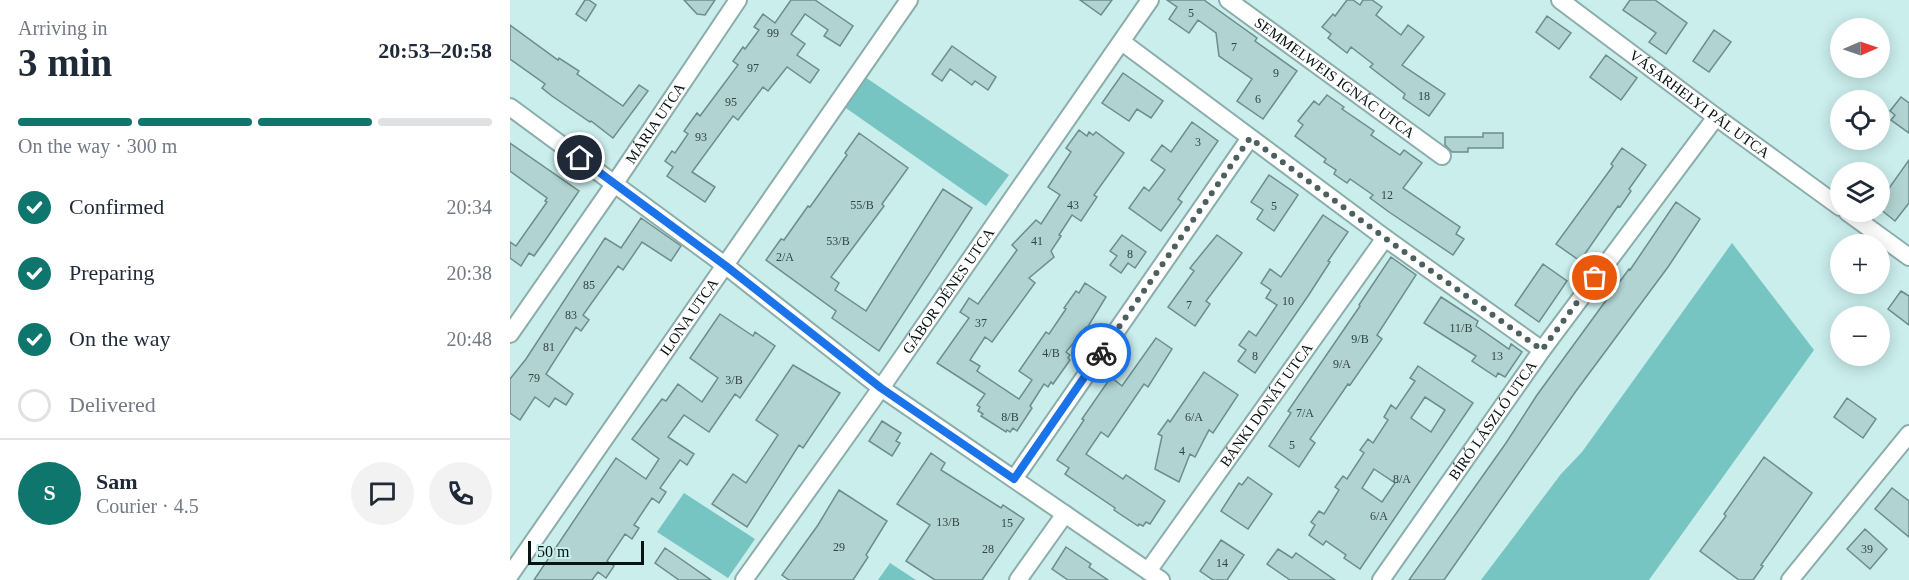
<!DOCTYPE html>
<html lang="en">
<head>
<meta charset="utf-8">
<style>
  body { margin:0; font-family:Georgia,serif; background:#f2f2f3; color:#1f2937; height:100vh; display:flex; flex-direction:column; font-size:22px; white-space:nowrap }
  * { box-sizing:border-box; margin:0 }
  p { font-size:20px; color:#747a83 }
  .icon { flex:none; width:33px; height:33px; fill:none; stroke:currentColor; stroke-width:2; stroke-linecap:round; stroke-linejoin:round }
  .map { position:relative; flex:1; overflow:hidden }
  .drawer { display:flex; flex-direction:column; background:#fff; width:510px }
  .drawer>* { flex:none }
  .needle { width:39px; rotate:88deg }
  .tools { position:absolute; left:1320px; top:18px; display:grid; gap:12px }
  .tools a { display:grid; place-items:center; width:60px; height:60px; border-radius:50%; background:#fff; box-shadow:0 3px 15px #0003; font-size:30px }
  .scale { position:absolute; left:18px; bottom:15px; width:116px; box-sizing:border-box; padding-left:6px; border:3px solid #071413; border-top:0; font-size:16px; line-height:21px; white-space:nowrap; color:#071413; -webkit-text-stroke:4px #caeeec; paint-order:stroke }
  .pin { position:absolute; display:grid; place-items:center; width:51px; height:51px; color:#fff; margin:-26px; border:3px solid #fff; border-radius:50%; box-shadow:0 2px 6px #0007 }
  .courier { position:absolute; display:grid; place-items:center; width:60px; height:60px; margin:-30px; border:4px solid #1a73e8; border-radius:50%; background:#fff; color:#222; box-shadow:0 2px 8px #0007 }
  .summary em { font-style:normal; font-weight:600 }
  .summary div { display:flex; flex-direction:column-reverse }
  .summary { display:flex; align-items:center; justify-content:space-between; height:102px; padding:0 18px }
  h1 { font-size:39px; font-weight:600; line-height:45px }
  .bar { display:grid; grid-template-columns:repeat(4,1fr); gap:9px 6px; align-content:center; height:72px; padding:0 18px }
  .bar i { height:8px; border-radius:4px; background:#e0e1e3 }
  .bar .selected { background:#0f766e }
  .bar p { grid-column:span 4 }
  .line { display:flex; align-items:center; gap:15px; padding:0 18px; border-top:2px solid #e0e1e3 }
  .line div { flex:1 }
  .round { display:grid; place-items:center; flex:none; width:63px; height:63px; border-radius:32px; background:#f2f2f3 }
  ol { padding:0 18px; list-style:none }
  li { display:flex; align-items:center; gap:18px; height:66px }
  li p { margin-inline-start:auto }
  li .icon { padding:6px; border-radius:50%; background:#0f766e; color:#fff; stroke-width:4 }
  li:last-child { color:#747a83 }
  li i { width:33px; height:33px; border:3px solid #e0e1e3; border-radius:50% }
  main { display:flex; flex:1; min-height:0 }
  .map>svg:first-child { display:block }
</style>
</head>
<body>
<main>
<section class="drawer">
<div class="summary"><div><h1>3 min</h1><p>Arriving in</p></div><em>20:53–20:58</em></div>
<div class="bar"><i class="selected"></i><i class="selected"></i><i class="selected"></i><i></i><p>On the way · 300 m</p></div>
<ol>
<li><svg class="icon" aria-label="check" viewBox="0 0 24 24"><path d="M5 12l5 5 9-10"/></svg>Confirmed<p>20:34</p></li>
<li><svg class="icon" aria-label="check" viewBox="0 0 24 24"><path d="M5 12l5 5 9-10"/></svg>Preparing<p>20:38</p></li>
<li><svg class="icon" aria-label="check" viewBox="0 0 24 24"><path d="M5 12l5 5 9-10"/></svg>On the way<p>20:48</p></li>
<li><i></i>Delivered</li>
</ol>
<div class="line" style="height:108px"><b class="round" style="background:#0f766e;color:#fff">S</b><div><b>Sam</b><p>Courier · 4.5</p></div><a class="round"><svg class="icon" aria-label="chat" viewBox="0 0 24 24"><path d="M4 5h16v11H9l-5 4z"/></svg></a><a class="round"><svg class="icon" aria-label="phone" viewBox="0 0 24 24"><path d="M5 4h4l2 5-3 2q2 4 5 5l2-3 5 2v4C11 20 4 13 5 4z"/></svg></a></div>
</section>
<div class="map">
<svg width="1399" height="580" viewBox="0 0 1399 580">
  <rect width="100%" height="100%" fill="#caeeec"/>
  <!-- green -->
  <path fill="#76c5c2" d="M355,77L499,175L476,206L333,106Z
    M1222,243L1304,350L1139,580H971L1051,474L1072,452Z
    M174,493L245,539L218,578L147,532Z
    M380,563L406,580H368Z"/>
  <!-- building -->
  <path fill="#b1d4d2" stroke="#6c8d8c" stroke-width="1.5" fill-rule="evenodd" d="M75,0H79L86,5L76,21L66,14Z
    M174,0H205L195,15L187,14Z
    M281,0H305L343,26L330,46L314,36L318,30L295,14L281,34L295,44L287,55L309,70L300,83L277,67L258,91L253,87L228,120L223,116L182,172L205,187L195,202L157,176L163,167L155,161L162,151L165,153L178,134L174,131L187,113L190,116L228,65L223,61L233,47L235,49L249,30L244,27L253,14L265,23Z
    M570,0H602L591,15Z
    M657,0H694L747,38L745,41L787,71L753,119L727,101L742,79L709,56L706,33L688,20L679,33L659,19L667,7Z
    M837,0H843L850,5L853,0H862L872,7L866,15L891,35L898,25L914,37L892,65L935,94L919,116L893,98L895,94L860,67L863,64L841,47L837,53L818,38L821,34L812,27L823,14L825,16Z
    M1120,0H1145L1177,23L1156,54L1139,42L1146,33L1113,10Z
    M1037,16L1061,33L1049,49L1026,32Z
    M0,25L48,60L49,58L69,71L67,74L113,106L129,85L138,91L103,138L81,121L80,122L42,96L32,88L35,84L0,59Z
    M1204,30L1221,42L1199,72L1183,61Z
    M442,46L486,77L478,90L465,81L462,85L440,69L432,81L422,74Z
    M1096,55L1127,78L1111,100L1080,77Z
    M613,73L653,101L641,118L627,109L619,121L592,103Z
    M817,95L834,107L832,109L864,131L861,135L890,155L894,150L912,163L893,188L950,227L946,234L954,239L943,255L879,212L860,198L863,195L840,179L837,183L824,174L826,170L814,162L816,159L785,136L793,125L788,121L804,101L809,105Z
    M1391,97L1399,103V133L1381,120L1385,115L1380,111Z
    M682,122L708,141L668,199L672,202L651,231L619,208L634,187L639,191L655,170L641,160L652,145L661,152Z
    M569,130L577,136L579,132L583,135L586,132L614,153L584,195L587,197L571,221L562,215L549,235L551,236L541,251L544,257L519,278L525,283L482,342L475,337L460,360L470,366L467,371L509,399L522,380L509,371L536,332L539,334L556,309L554,308L566,291L569,293L575,283L596,297L577,328L576,327L556,352L560,355L558,358L560,360L543,384L541,382L538,387L534,384L520,406L522,408L507,431L503,428L500,432L497,430L496,432L471,416L473,414L468,411L470,407L467,405L475,394L427,363L459,318L450,312L459,298L468,304L507,250L502,245L526,220L531,224L550,195L538,187L561,152L556,148Z
    M349,133L398,168L372,204L374,206L321,277L329,283L325,290L356,311L433,189L462,208L369,351L322,318L326,311L256,260L271,239L274,240L298,206L300,207L337,155L335,153Z
    M973,133H993V148H958V152H942L935,145V137H973Z
    M0,143L69,191L34,242L24,256L19,253L11,266L0,258V242L6,246L37,202L35,201L37,198L0,171Z
    M1112,148L1136,165L1119,189L1121,191L1110,207L1108,206L1070,261L1046,244L1103,166L1101,164Z
    M1399,160V203L1385,221L1370,209V201Z
    M759,175L788,195L764,231L747,219L753,210L741,202Z
    M1166,202L1190,219L1158,267L1066,391L934,580H899L996,443L1027,395L1119,269L1120,270Z
    M813,215L838,232L818,261L820,262L798,296L745,373L728,361L736,350L729,345L739,331L746,336L767,305L756,298L761,290L751,283L760,269L771,277Z
    M131,218L171,246L161,261L132,242L113,270L108,266L73,315L79,320L71,331L66,327L36,374L63,394L56,405L45,398L39,407L25,397L10,420L0,413V379L16,359L95,238L111,248Z
    M612,235L636,252L625,268L618,263L611,273L600,265L607,256L600,251Z
    M707,235L732,253L696,301L700,304L685,326L658,307L684,271L680,268Z
    M881,257L906,275L867,335L872,339L840,385L838,384L800,439L805,443L789,467L759,446L781,413L778,411L850,306L849,305Z
    M1033,264L1057,281L1029,322L1005,305Z
    M1391,291L1399,296V325L1378,309Z
    M931,297L968,321L966,326L999,349L1001,344L1012,352L995,377L988,373L986,377L962,361L966,356L914,323Z
    M210,314L243,336L245,332L265,346L230,398L225,394L199,432L174,415L158,437L184,454L177,465L170,460L150,488L156,492L149,503L142,498L124,525L129,528L122,539L115,534L97,561L104,566L96,578L88,572L82,580H24L106,458L136,479L149,459L122,439L152,399L156,401L168,384L192,402L208,378L180,358Z
    M646,338L662,349L638,387L634,384L598,437L591,432L576,454L613,479L616,475L655,501L640,524L636,522L633,526L629,524L628,526L604,510L605,508L555,474L559,468L547,460L574,420L572,419L601,377L612,386Z
    M283,365L330,393L293,448L289,445L237,527L202,504L223,474L236,483L268,435L246,420Z
    M908,366L963,403L850,569L834,558L836,555L816,541L813,545L799,535L805,525L801,522L809,511L814,514L829,490L825,487L833,476L837,479L854,453L850,450L858,439L863,443L878,420L874,417L881,405L886,409L905,381L900,378ZM915,397L935,410L921,432L901,418ZM864,469L885,483L872,502L852,488Z
    M694,372L728,395L703,433L699,430L685,457L680,454L669,482L645,469L652,436L648,434L658,420L660,422Z
    M1337,398L1366,419L1353,438L1324,417Z
    M372,421L391,433L386,441L390,443L382,456L359,441Z
    M421,453L435,463L431,470L491,508L493,505L514,519L472,580H425L396,561L420,525L387,504Z
    M1254,457L1302,493L1251,565L1253,566L1243,580H1229L1190,551L1216,516L1214,514Z
    M738,477L762,494L738,529L711,511L729,483L732,485Z
    M1382,488L1399,501V537L1365,509Z
    M329,490L377,521L356,555L358,557L343,580H279L272,575L308,525Z
    M1355,529L1377,549L1360,569L1337,549Z
    M711,540L734,555L717,580H703L690,571Z
    M556,547L581,564L579,567L598,580H558L542,569Z
    M155,548L201,580H169L145,563Z
    M768,549L782,558L786,553L825,580H780L757,564Z"/>
  <g fill="none" stroke-linecap="round" stroke-linejoin="round">
    <!-- minor casing -->
    <g stroke="#8badab" stroke-width="20">
      <g id="minor">
        <path id="s1" d="M718,0L932,156"/>
        <path id="s2" d="M1050,0L1206,117L1330,207"/>
        <path d="M612,42L875,238L1032,350"/>
        <path d="M0,107L216,266L371,388L651,580"/>
        <path d="M1337,212L1399,257"/>
        <path id="s3" d="M0,334L105,183L228,0"/>
        <path d="M504,479L740,138"/>
        <path id="s4" d="M638,571L875,238"/>
        <path id="s5" d="M0,575L399,0"/>
        <path id="s6" d="M234,580L371,388L640,0"/>
        <path d="M508,580L555,514"/>
        <path id="s7" d="M871,580L1032,350L1206,117"/>
        <path d="M1280,580L1399,434"/>
      </g>
    </g>
    <!-- minor -->
    <use href="#minor" stroke="#fff" stroke-width="16"/>
  </g>
  <g fill="none" stroke-linecap="round" stroke-linejoin="round">
    <!-- done -->
    <path stroke="#4b605f" stroke-width="6" stroke-dasharray="0 10.8" d="M591,353L740,138L875,238L1032,350L1085,278"/>
    <!-- route -->
    <path stroke="#1a73e8" stroke-width="8" d="M70,158L216,266L371,388L504,479L591,353"/>
  </g>
  <g text-anchor="middle" stroke-width="5" stroke-linejoin="round" paint-order="stroke">
    <!-- number labels -->
    <g font-size="12" fill="#324443">
      <text x="681" y="17">5</text>
      <text x="263" y="37">99</text>
      <text x="724" y="51">7</text>
      <text x="243" y="72">97</text>
      <text x="766" y="77">9</text>
      <text x="914" y="100">18</text>
      <text x="748" y="103">6</text>
      <text x="221" y="106">95</text>
      <text x="191" y="141">93</text>
      <text x="688" y="146">3</text>
      <text x="877" y="199">12</text>
      <text x="352" y="209">55/B</text>
      <text x="563" y="209">43</text>
      <text x="764" y="210">5</text>
      <text x="328" y="245">53/B</text>
      <text x="527" y="245">41</text>
      <text x="620" y="258">8</text>
      <text x="275" y="261">2/A</text>
      <text x="79" y="289">85</text>
      <text x="778" y="305">10</text>
      <text x="679" y="309">7</text>
      <text x="61" y="319">83</text>
      <text x="471" y="327">37</text>
      <text x="951" y="332">11/B</text>
      <text x="850" y="343">9/B</text>
      <text x="39" y="351">81</text>
      <text x="541" y="357">4/B</text>
      <text x="745" y="360">8</text>
      <text x="987" y="360">13</text>
      <text x="832" y="368">9/A</text>
      <text x="24" y="382">79</text>
      <text x="224" y="384">3/B</text>
      <text x="795" y="417">7/A</text>
      <text x="500" y="421">8/B</text>
      <text x="684" y="421">6/A</text>
      <text x="782" y="449">5</text>
      <text x="672" y="455">4</text>
      <text x="892" y="483">8/A</text>
      <text x="869" y="520">6/A</text>
      <text x="438" y="526">13/B</text>
      <text x="497" y="527">15</text>
      <text x="329" y="551">29</text>
      <text x="478" y="553">28</text>
      <text x="1357" y="553">39</text>
      <text x="712" y="567">14</text>
    </g>
    <!-- street labels -->
    <g font-size="15" fill="#071413" stroke="#caeeec">
      <text dy="5" stroke="none"><textPath href="#s1" startOffset="132">SEMMELWEIS IGNÁC UTCA</textPath></text>
      <text dy="5" stroke="none"><textPath href="#s2" startOffset="174">VÁSÁRHELYI PÁL UTCA</textPath></text>
      <text dy="5" stroke="none"><textPath href="#s3" startOffset="256">MÁRIA UTCA</textPath></text>
      <text dy="5" stroke="none"><textPath href="#s6" startOffset="354">GÁBOR DÉNES UTCA</textPath></text>
      <text dy="5" stroke="none"><textPath href="#s5" startOffset="314">ILONA UTCA</textPath></text>
      <text dy="5" stroke="none"><textPath href="#s4" startOffset="204">BÁNKI DONÁT UTCA</textPath></text>
      <text dy="5" stroke="none"><textPath href="#s7" startOffset="195">BÍRÓ LÁSZLÓ UTCA</textPath></text>
    </g>
  </g>
</svg>
<div class="tools">
<a><svg class="needle" viewBox="-14 -14 28 28"><path d="M0-13l5 13h-10z" fill="#e53935"/><path d="M0 13l5-13h-10z" fill="#747a83"/></svg></a>
<a><svg class="icon" aria-label="locate" viewBox="0 0 24 24"><circle cx="12" cy="12" r="6"/><path d="M12 2v4M12 18v4M2 12h4M18 12h4"/></svg></a>
<a><svg class="icon" aria-label="layers" viewBox="0 0 24 24"><path d="M12 4l9 5-9 5-9-5zM3 14l9 5 9-5"/></svg></a>
<a>+</a>
<a>−</a>
</div>
<div class="scale">50 m</div>
<div class="pin" style="left:1085px;top:278px;background:#ea580c"><svg class="icon" aria-label="bag" viewBox="0 0 24 24"><path d="M5 8h14l-1 12H6zM9 8a3 3 0 0 1 6 0"/></svg></div>
<div class="pin" style="left:70px;top:158px;background:#1f2937"><svg class="icon" aria-label="home" viewBox="0 0 24 24"><path d="M3 11l9-7 9 7M6 9v11h12V9"/></svg></div>
<div class="courier" style="left:591px;top:353px"><svg class="icon" aria-label="bike" viewBox="0 0 24 24"><circle cx="6" cy="16" r="4"/><circle cx="18" cy="16" r="4"/><path d="M6 16l4-8h5l3 8M10 8l3 8H6M13 5h3"/></svg></div>
</div>
</main>
</body>
</html>
